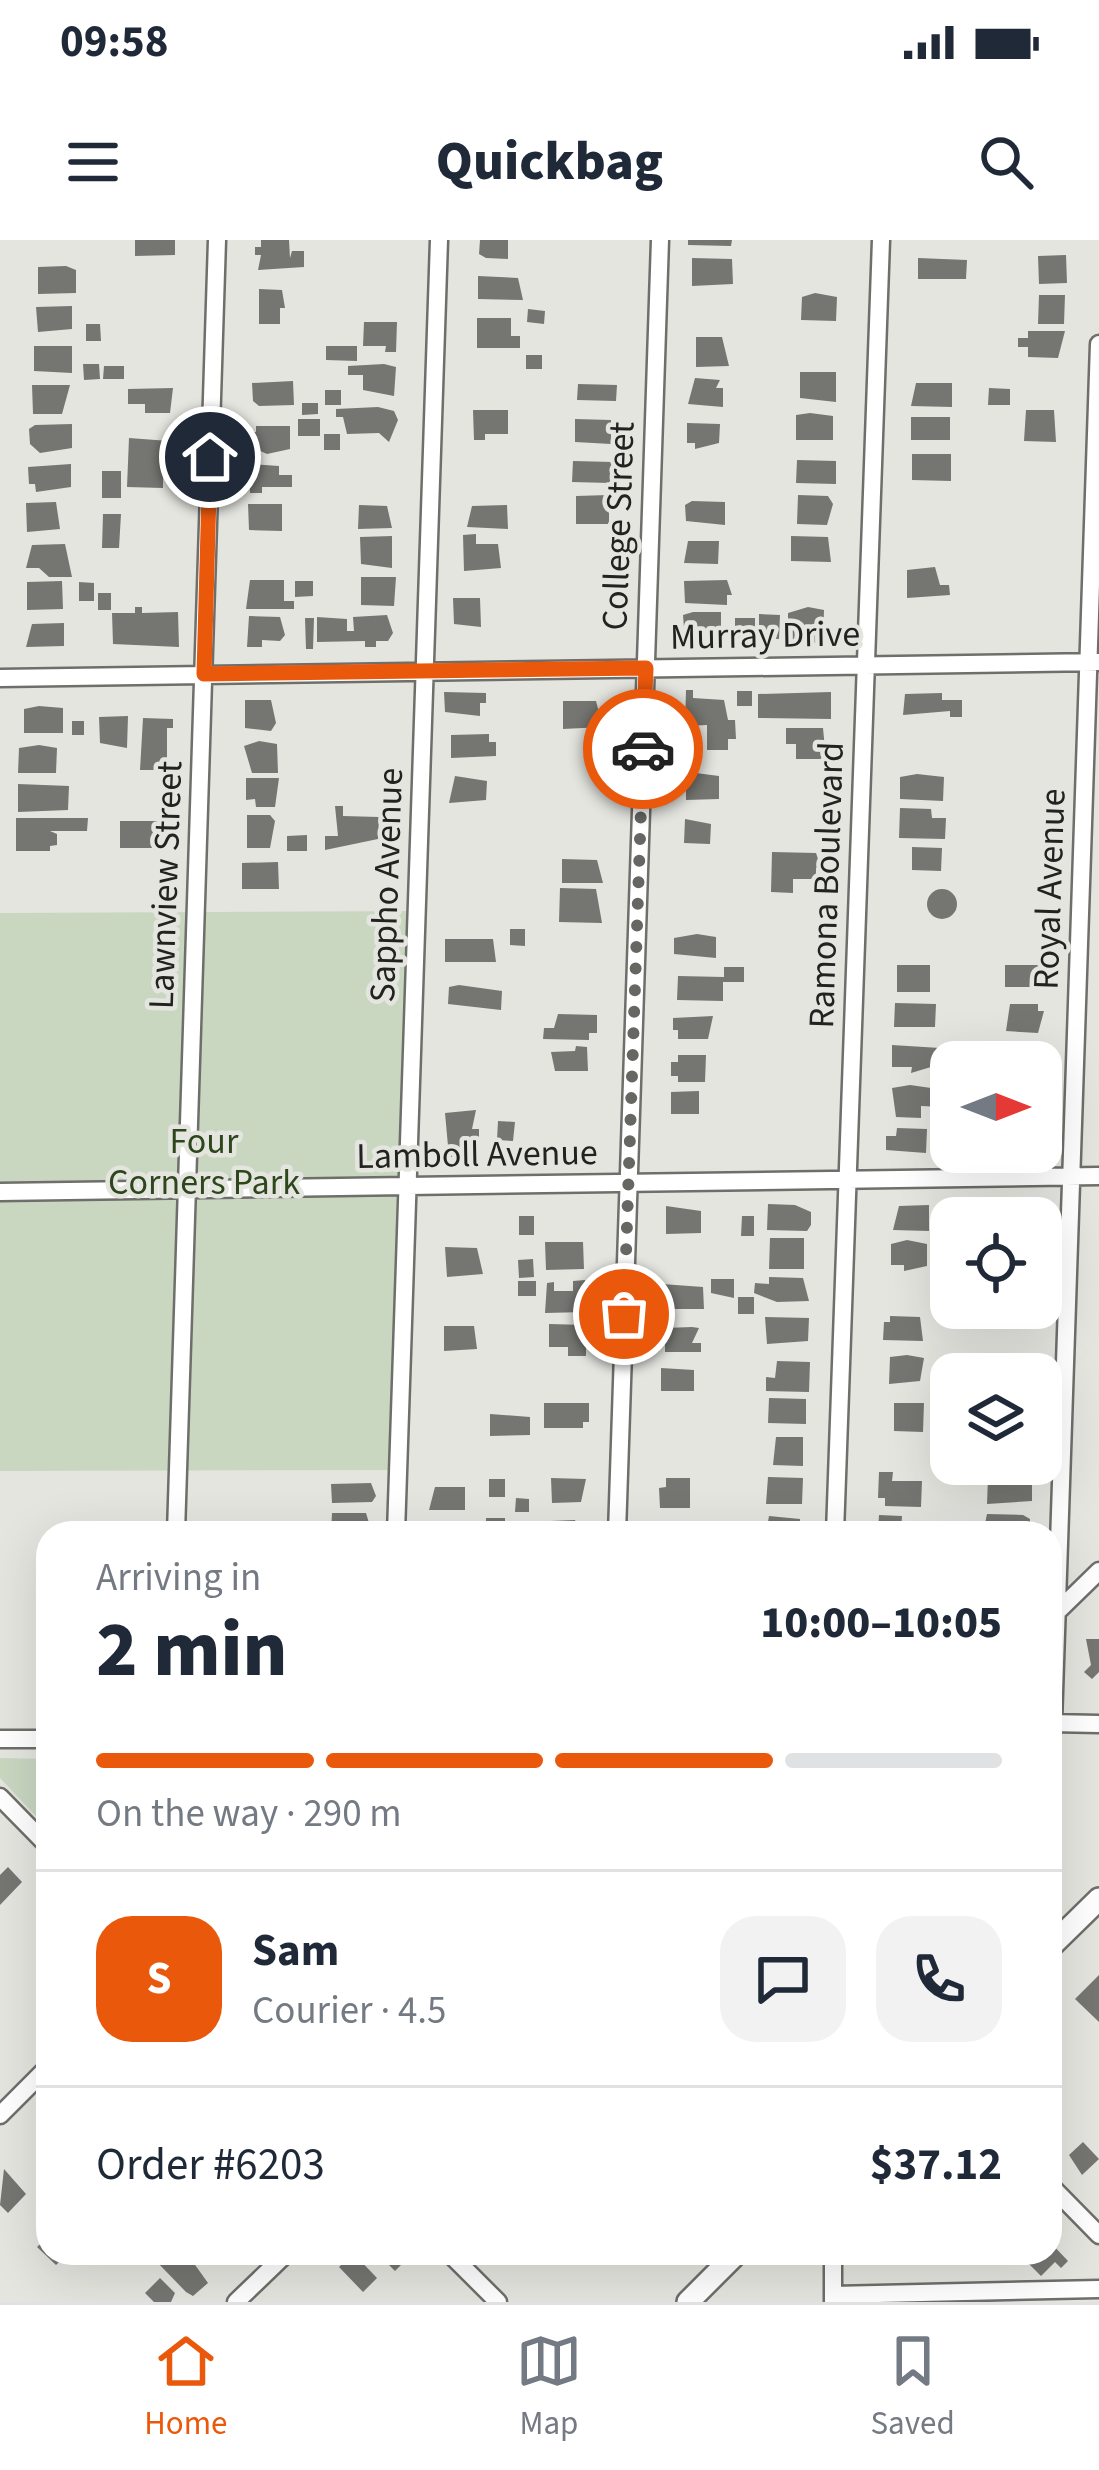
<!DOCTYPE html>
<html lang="en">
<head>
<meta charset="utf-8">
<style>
  body { margin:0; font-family:"Source Sans 3",sans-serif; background:#f2f2f3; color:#1f2937; height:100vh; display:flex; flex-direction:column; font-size:45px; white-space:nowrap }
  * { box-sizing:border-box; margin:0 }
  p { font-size:39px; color:#747a83 }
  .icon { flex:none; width:66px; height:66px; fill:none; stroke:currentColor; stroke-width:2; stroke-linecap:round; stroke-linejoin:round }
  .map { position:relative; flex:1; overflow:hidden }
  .drawer { position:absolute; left:36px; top:1281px; width:1026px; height:744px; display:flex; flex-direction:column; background:#fff; border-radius:36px; box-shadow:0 12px 48px #0002 }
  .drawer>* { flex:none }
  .needle { width:78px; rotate:90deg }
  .controls { position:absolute; left:930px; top:801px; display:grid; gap:24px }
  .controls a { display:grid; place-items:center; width:132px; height:132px; border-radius:24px; background:#fff; box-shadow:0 12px 48px #0002; font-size:60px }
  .pin { position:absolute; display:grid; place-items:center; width:102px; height:102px; color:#fff; margin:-51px; border:6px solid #fff; border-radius:50%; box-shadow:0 3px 12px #0007 }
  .courier { position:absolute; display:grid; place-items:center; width:120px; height:120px; margin:-60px; border:9px solid #ea580c; border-radius:50%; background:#fff; color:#222; box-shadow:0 3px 15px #0007 }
  .overview em { font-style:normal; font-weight:800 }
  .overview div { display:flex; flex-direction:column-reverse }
  .overview { display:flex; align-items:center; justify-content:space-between; height:204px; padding:0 60px }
  h1 { font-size:78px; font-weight:800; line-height:90px }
  .bar { display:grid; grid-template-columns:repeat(4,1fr); gap:18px 12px; align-content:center; height:144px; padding:0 60px }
  .bar i { height:15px; border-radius:9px; background:#e0e1e3 }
  .bar .selected { background:#ea580c }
  .bar p { grid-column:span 4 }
  .line { display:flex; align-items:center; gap:30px; padding:0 60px; border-top:3px solid #e0e1e3 }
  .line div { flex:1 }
  .round { display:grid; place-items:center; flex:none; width:126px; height:126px; border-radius:36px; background:#f2f2f3 }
  .status { display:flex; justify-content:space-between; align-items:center; height:84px; padding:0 60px; background:#fff; direction:ltr }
  .status svg { height:33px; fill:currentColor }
  header { display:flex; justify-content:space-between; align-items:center; height:156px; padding:0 60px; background:#fff; font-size:54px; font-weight:800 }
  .dock { display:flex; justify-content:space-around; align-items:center; height:168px; border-top:3px solid #e0e1e3; background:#fff; font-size:33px; color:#747a83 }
  .dock a { display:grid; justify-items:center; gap:6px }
  .dock .selected { color:#ea580c }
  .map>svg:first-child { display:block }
</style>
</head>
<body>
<div class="status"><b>09:58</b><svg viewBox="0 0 49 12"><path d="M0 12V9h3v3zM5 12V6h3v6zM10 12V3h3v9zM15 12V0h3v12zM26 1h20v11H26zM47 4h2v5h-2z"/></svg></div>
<header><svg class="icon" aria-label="menu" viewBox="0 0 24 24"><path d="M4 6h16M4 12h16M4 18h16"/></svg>Quickbag<svg class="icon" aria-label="search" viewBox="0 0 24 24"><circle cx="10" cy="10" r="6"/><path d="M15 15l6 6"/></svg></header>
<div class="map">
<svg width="1099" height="2062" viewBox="0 0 1099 2062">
  <rect width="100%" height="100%" fill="#e5e5e0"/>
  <!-- green -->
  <path fill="#c9d7c1" d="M417,671L398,1230L0,1231V673Z
    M0,1518L48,1519V1589L0,1538Z"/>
  <!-- building -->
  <path fill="#757571" d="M135,0H175V15L135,16Z
    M261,0H289L290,18L292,11H304V27L258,30L261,15H255V7H261Z
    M480,0H508V19L486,18L479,14Z
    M688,0H732L731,6L688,5Z
    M1066,15L1067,43L1039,44L1038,16Z
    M692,18L732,19L733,44L692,46Z
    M918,18L967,20L966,39H918Z
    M66,26L76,30V53L38,54V27Z
    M478,36L518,38L523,60L478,59Z
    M259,49L282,50L285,68H280V84H259Z
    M815,53L837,57L836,81L801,80L802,57Z
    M1039,55H1065L1064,84H1038Z
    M72,66V89L38,92L36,67Z
    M528,69L545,71L544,84L527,82Z
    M477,78H511V96H520V108H477Z
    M364,82H397L396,112H385L386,106H363Z
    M86,84H100L101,101H86Z
    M1028,91H1065L1058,118L1028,117V107H1018V98H1028Z
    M696,97H722L729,126L696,127Z
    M34,106H72V133L34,131Z
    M326,106H357V121L326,120Z
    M526,115H542V129H526Z
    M83,124H99L100,139L84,140Z
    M384,124L396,127L394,156L363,150V135H348V126Z
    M104,126H124V139H103Z
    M800,132H836V162L800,158Z
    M695,138L720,140L716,148H723V167L688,164Z
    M293,141L294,165L259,166L253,161L252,143Z
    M916,143H952V167L911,166Z
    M578,144L617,145L616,161L577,160Z
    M32,145H70L62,174H33Z
    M173,148L170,173H145V164H128V149Z
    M989,148L1010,149V165H988Z
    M325,150H341V165H325Z
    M302,163H318V174L302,175Z
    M378,167L394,171L398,180L389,202L379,193L347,194L343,177H336V169Z
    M473,170H508V194H485V200H474Z
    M1026,170H1054L1056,202L1024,201Z
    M810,173L833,176V200H796V175Z
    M911,177H950V200H911Z
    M298,179H320V196H298Z
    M575,179L611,180V204L575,202Z
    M687,183L720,184L719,203L695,209V203H687Z
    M72,184V208L40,213L30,204L29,189L35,185Z
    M256,186H290V209L267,214L256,209L250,192H256Z
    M324,194H340V210H324Z
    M129,198L169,201L173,230L163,231V248L127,247Z
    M912,214H951V241L912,240Z
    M797,220L836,221V244L796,243Z
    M573,221L613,222L610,243L572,242Z
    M71,224V247L36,252L35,244H29L28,227Z
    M249,224L279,226V235H292V247H262V253H250Z
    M102,231H121V258H102Z
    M609,255V284H576V256Z
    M798,255L828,256L833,264L827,285L797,284Z
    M692,261L725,262V285L686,281L685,265Z
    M56,262L60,289L27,292L26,263Z
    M248,264H282V291L249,290Z
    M359,265L387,266L392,288L358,289Z
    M507,265L508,289L467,287L472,266Z
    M103,274H121L119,308H102Z
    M476,294V304H498L501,328L464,331L463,295Z
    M392,296V328L361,324L360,297Z
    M791,296L828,297L831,322L791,321Z
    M688,301H719L718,324L684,323Z
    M65,304L72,337H49L39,328H26L32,305Z
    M935,327L940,345H949L950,355L907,358V330Z
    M361,337H396L394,366L361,365Z
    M250,340H284V361H294V369H246Z
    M727,340L732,355H727V365L685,363L684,341Z
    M62,341L63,369L27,370V342Z
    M295,341H313V356L295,357Z
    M79,342L94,343V361H79Z
    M98,353H111V370H98Z
    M453,358H480L481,387L454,384Z
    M135,367H142V373L178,372L179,407L113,404L112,373H135Z
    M808,367L824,370L823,403L788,402V373Z
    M693,372H721V399L692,398L690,393L691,401H685L683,375Z
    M759,374L780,375L779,399H759Z
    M387,375L393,393L388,401H376V407H365V401L317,402V377L347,379V391H354L353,377Z
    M249,376L280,377L285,395L280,401L262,400V407H247Z
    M305,378H314L313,409H306Z
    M735,378H755V398H735Z
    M64,383V406L26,407L32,384Z
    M686,450H693V458L724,460L728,480H735L736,499H728V510H707V485L685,486Z
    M737,451H752V466H737Z
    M444,452L486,453V463H480V476L445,472Z
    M831,452V479L758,478V454Z
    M942,453V460H962V477H950V471L903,475L905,454Z
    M245,460H271L276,483L271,491L245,488Z
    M563,461H596L603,487L563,489Z
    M39,466L63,468V493H24V469Z
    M128,476L127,508L100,503L99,477Z
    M143,478L173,479V488H167V530H140Z
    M72,481H84V495H72Z
    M786,488H823L826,519H796V504H786Z
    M489,494V502H496V516L451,518V495Z
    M259,501L277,504L278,533H252L244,506Z
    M39,505L57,508L56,533H18L19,508Z
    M696,533L719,536V559L686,560V537Z
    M917,534L944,537L943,561L900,559V537Z
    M455,536L487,541L486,560L449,563Z
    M246,538H279L275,567H256L255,559L246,560Z
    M18,544L69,546L68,570L18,572Z
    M335,566H343V576L379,577L378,599L325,610V596H338Z
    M900,568L931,569L932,578H946L945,599L899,598Z
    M247,575H270L275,581L270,608H247Z
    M16,578H88L87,591H50L57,594V605L50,606V611H16Z
    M685,579L711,584L710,604L684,603Z
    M120,581H157V608H120Z
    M307,595V611H287V596Z
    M912,607L942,608L941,631L912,630Z
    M772,612L816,613L821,628H816V639H793V653L771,652Z
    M562,619L597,620L603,643H562Z
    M278,622L279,649H242V623Z
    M560,648L596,649L602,683L559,682Z
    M927 664a15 15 0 1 1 30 0a15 15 0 1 1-30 0Z
    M510,689H525V706L510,705Z
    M697,694L716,697V718L674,714V698Z
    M445,699H493L496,722H445Z
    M897,725H930V752H897Z
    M1005,725H1040V747H1005Z
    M724,727H744V742H723V761L677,760L678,736L724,737Z
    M459,745L502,751L501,770L448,764L449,747Z
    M895,763L936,764L935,787H894Z
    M1010,764H1038V771H1044L1038,793L1006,791Z
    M558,774L597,775V793H589V800L543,799L544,788H554Z
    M713,776L708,799H678V790H673V778Z
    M1021,802L1036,803L1042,822L1003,818V805Z
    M892,805L940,808V818H931V827L911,833L912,827H892Z
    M576,806L587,807L588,831H555L551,812L575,811Z
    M678,815H706L705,842H678V836H671V822H678Z
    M910,845L945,850L944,867L921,866V878L896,877L892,848Z
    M699,851V874H671V852Z
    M476,870L472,889H479V901H472L471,917H449L445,873Z
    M498,881L515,882L513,901L497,900Z
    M939,883H951V910H939Z
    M897,888L927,889L926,913L886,910V896H896Z
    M959,912H975V920L959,922Z
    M768,964L795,965L811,972V985L807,991L767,990Z
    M929,965V991L893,990L899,966Z
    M666,966L701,971V993L666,994Z
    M519,976H534V995H519Z
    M742,976H754V996H741Z
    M770,998H804V1029H769Z
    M907,1000L927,1004V1026L904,1031V1025H891V1004Z
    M545,1002H583L584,1029L546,1030Z
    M445,1007L477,1008L483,1034L447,1037Z
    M533,1019L534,1037L519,1038L518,1020Z
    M769,1037L803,1038L809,1061L777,1062L754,1053L755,1043L769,1044Z
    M711,1039H734V1058L711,1053Z
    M585,1040L586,1072L545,1073L547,1043L554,1042V1051H573V1041Z
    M518,1041H536V1056H518Z
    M662,1044L703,1047L704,1069H662Z
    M738,1057H754V1074H738Z
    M890,1076L920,1077L923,1101L883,1100L884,1082H890Z
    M765,1077L809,1078L808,1101L767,1104Z
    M549,1084L586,1085V1116H568V1107H549Z
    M444,1086H474L477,1109L444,1111Z
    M692,1087L699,1088L692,1103H701V1112H665V1088Z
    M907,1115L924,1118L920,1141L889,1144L890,1117Z
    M777,1121L810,1122L809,1152L766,1151V1137L775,1138Z
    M661,1128L694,1130V1151H661Z
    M935,1156L951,1157V1175H941Z
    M769,1158L806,1159V1184L768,1183Z
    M544,1163H589V1182H583V1188H544Z
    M894,1163H924L923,1192L894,1191Z
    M490,1174L530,1177V1195L490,1196Z
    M776,1197H803V1226L773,1225Z
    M879,1232H893L892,1241H922L921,1267L885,1266V1258H878Z
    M768,1237L803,1238L802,1264H766Z
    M988,1237L1025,1238V1245H1032V1261L987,1264Z
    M551,1238L586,1239L581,1262L552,1263Z
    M666,1238H690V1268H660L659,1248L666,1247Z
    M489,1239H505V1257H489Z
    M371,1243L376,1256L372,1262L332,1263L331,1244Z
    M435,1247H465V1270H429Z
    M516,1258L529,1259V1272H515Z
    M332,1273H366L372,1293H331Z
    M987,1274L1023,1275L1030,1279V1293H983Z
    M879,1275L902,1276L901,1293H878Z
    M769,1276L800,1279V1293H766Z
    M486,1278H505V1291L486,1292Z
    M575,1280L579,1293H552L551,1281Z
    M441,1283L463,1286V1293H433V1287Z
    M1086,1399H1099V1432L1092,1439L1084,1432L1091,1425Z
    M8,1627L22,1642L0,1665V1635Z
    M1099,1735V1782L1075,1759Z
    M1083,1902L1099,1919L1082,1935L1069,1915Z
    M4,1929L26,1954L8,1973L0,1965Z
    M48,1997V2013H68L56,2025L37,2007Z
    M1050,2002L1068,2021L1061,2028L1055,2022L1041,2036L1025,2020L1032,2013H1050Z
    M162,2013L188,2015L208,2043L193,2056L186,2052L155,2020Z
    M353,2013L377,2038L363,2052L339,2027Z
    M377,2013H413L395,2031Z
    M160,2038L175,2053L171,2062H154L145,2053Z"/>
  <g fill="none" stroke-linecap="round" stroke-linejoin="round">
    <!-- minor casing -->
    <g stroke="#6e6e6a" stroke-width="21">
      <path id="minor" d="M0,438L1098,422
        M0,952L1099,936
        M176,1293L217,0
        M396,1293L439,0
        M617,1293L660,0
        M835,1293L881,0
        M1058,1371L1099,1331
        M1050,1483L1099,1484
        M1053,1483L1099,104
        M0,1499H48
        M0,1557L48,1606
        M0,1875L48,1827
        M1050,1945L1099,1995
        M449,2013L498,2062
        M833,2013V2061
        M833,2055L1099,2049
        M236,2062L287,2013"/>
    </g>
    <!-- secondary casing -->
    <g stroke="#6e6e6a" stroke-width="26">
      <path id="secondary" d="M1050,1707L1099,1659
        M688,2062L737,2013"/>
    </g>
    <!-- minor -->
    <use href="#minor" stroke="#fff" stroke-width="16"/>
    <!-- secondary -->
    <use href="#secondary" stroke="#fff" stroke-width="21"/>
  </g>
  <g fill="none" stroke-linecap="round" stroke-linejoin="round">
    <!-- done -->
    <path stroke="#666663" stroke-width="12" stroke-dasharray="0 21.6" d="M624,1074L643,509"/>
    <!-- route -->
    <path stroke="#ea580c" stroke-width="15" d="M210,217L204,434L646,428L643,509"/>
  </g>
  <g text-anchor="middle" stroke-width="9" stroke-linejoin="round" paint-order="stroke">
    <!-- street labels -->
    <g font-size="36" fill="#222220" stroke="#e5e5e0">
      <text transform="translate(617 286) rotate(-88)" y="13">College Street</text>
      <text transform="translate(765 394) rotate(-1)" y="13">Murray Drive</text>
      <text transform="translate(164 645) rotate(-88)" y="13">Lawnview Street</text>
      <text transform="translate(385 645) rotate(-88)" y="13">Sappho Avenue</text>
      <text transform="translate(825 645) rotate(-88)" y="13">Ramona Boulevard</text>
      <text transform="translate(1048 649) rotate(-88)" y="13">Royal Avenue</text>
      <text transform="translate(477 913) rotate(-1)" y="13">Lamboll Avenue</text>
    </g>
    <!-- park labels -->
    <g font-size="36" fill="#2e461c" stroke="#e5e5e0">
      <text x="204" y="913">Four<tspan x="204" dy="41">Corners Park</tspan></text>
    </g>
  </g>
</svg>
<div class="controls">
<a><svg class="needle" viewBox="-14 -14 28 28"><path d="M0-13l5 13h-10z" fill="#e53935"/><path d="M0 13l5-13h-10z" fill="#747a83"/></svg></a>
<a><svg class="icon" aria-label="locate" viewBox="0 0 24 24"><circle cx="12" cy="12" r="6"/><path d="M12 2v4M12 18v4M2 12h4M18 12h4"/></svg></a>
<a><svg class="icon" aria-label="layers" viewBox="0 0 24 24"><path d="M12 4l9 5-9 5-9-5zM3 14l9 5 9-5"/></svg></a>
</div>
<div class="pin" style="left:624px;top:1074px;background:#ea580c"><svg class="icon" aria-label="bag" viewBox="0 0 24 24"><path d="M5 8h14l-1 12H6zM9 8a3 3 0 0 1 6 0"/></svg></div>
<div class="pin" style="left:210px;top:217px;background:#1f2937"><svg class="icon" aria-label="home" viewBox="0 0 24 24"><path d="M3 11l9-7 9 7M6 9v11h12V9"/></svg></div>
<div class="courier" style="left:643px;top:509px"><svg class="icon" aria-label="car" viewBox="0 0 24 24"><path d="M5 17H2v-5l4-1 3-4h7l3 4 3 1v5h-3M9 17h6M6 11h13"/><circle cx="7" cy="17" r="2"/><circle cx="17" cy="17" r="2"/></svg></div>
<section class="drawer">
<div class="overview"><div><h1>2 min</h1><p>Arriving in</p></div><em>10:00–10:05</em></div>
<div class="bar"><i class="selected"></i><i class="selected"></i><i class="selected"></i><i></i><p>On the way · 290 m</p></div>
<div class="line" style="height:216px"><b class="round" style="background:#ea580c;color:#fff">S</b><div><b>Sam</b><p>Courier · 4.5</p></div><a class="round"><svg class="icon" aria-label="chat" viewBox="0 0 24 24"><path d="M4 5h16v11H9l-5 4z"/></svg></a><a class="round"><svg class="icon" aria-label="phone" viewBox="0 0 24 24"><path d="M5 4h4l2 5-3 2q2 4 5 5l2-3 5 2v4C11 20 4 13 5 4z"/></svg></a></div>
<div class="line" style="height:156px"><div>Order #6203</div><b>$37.12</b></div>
</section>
</div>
<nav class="dock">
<a class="selected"><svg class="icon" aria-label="home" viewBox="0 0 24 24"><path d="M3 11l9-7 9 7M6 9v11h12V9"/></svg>Home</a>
<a><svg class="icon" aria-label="map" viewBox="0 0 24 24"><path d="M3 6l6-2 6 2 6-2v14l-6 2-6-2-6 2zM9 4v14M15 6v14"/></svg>Map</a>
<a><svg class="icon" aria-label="saved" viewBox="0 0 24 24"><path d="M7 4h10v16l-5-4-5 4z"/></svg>Saved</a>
</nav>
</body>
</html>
